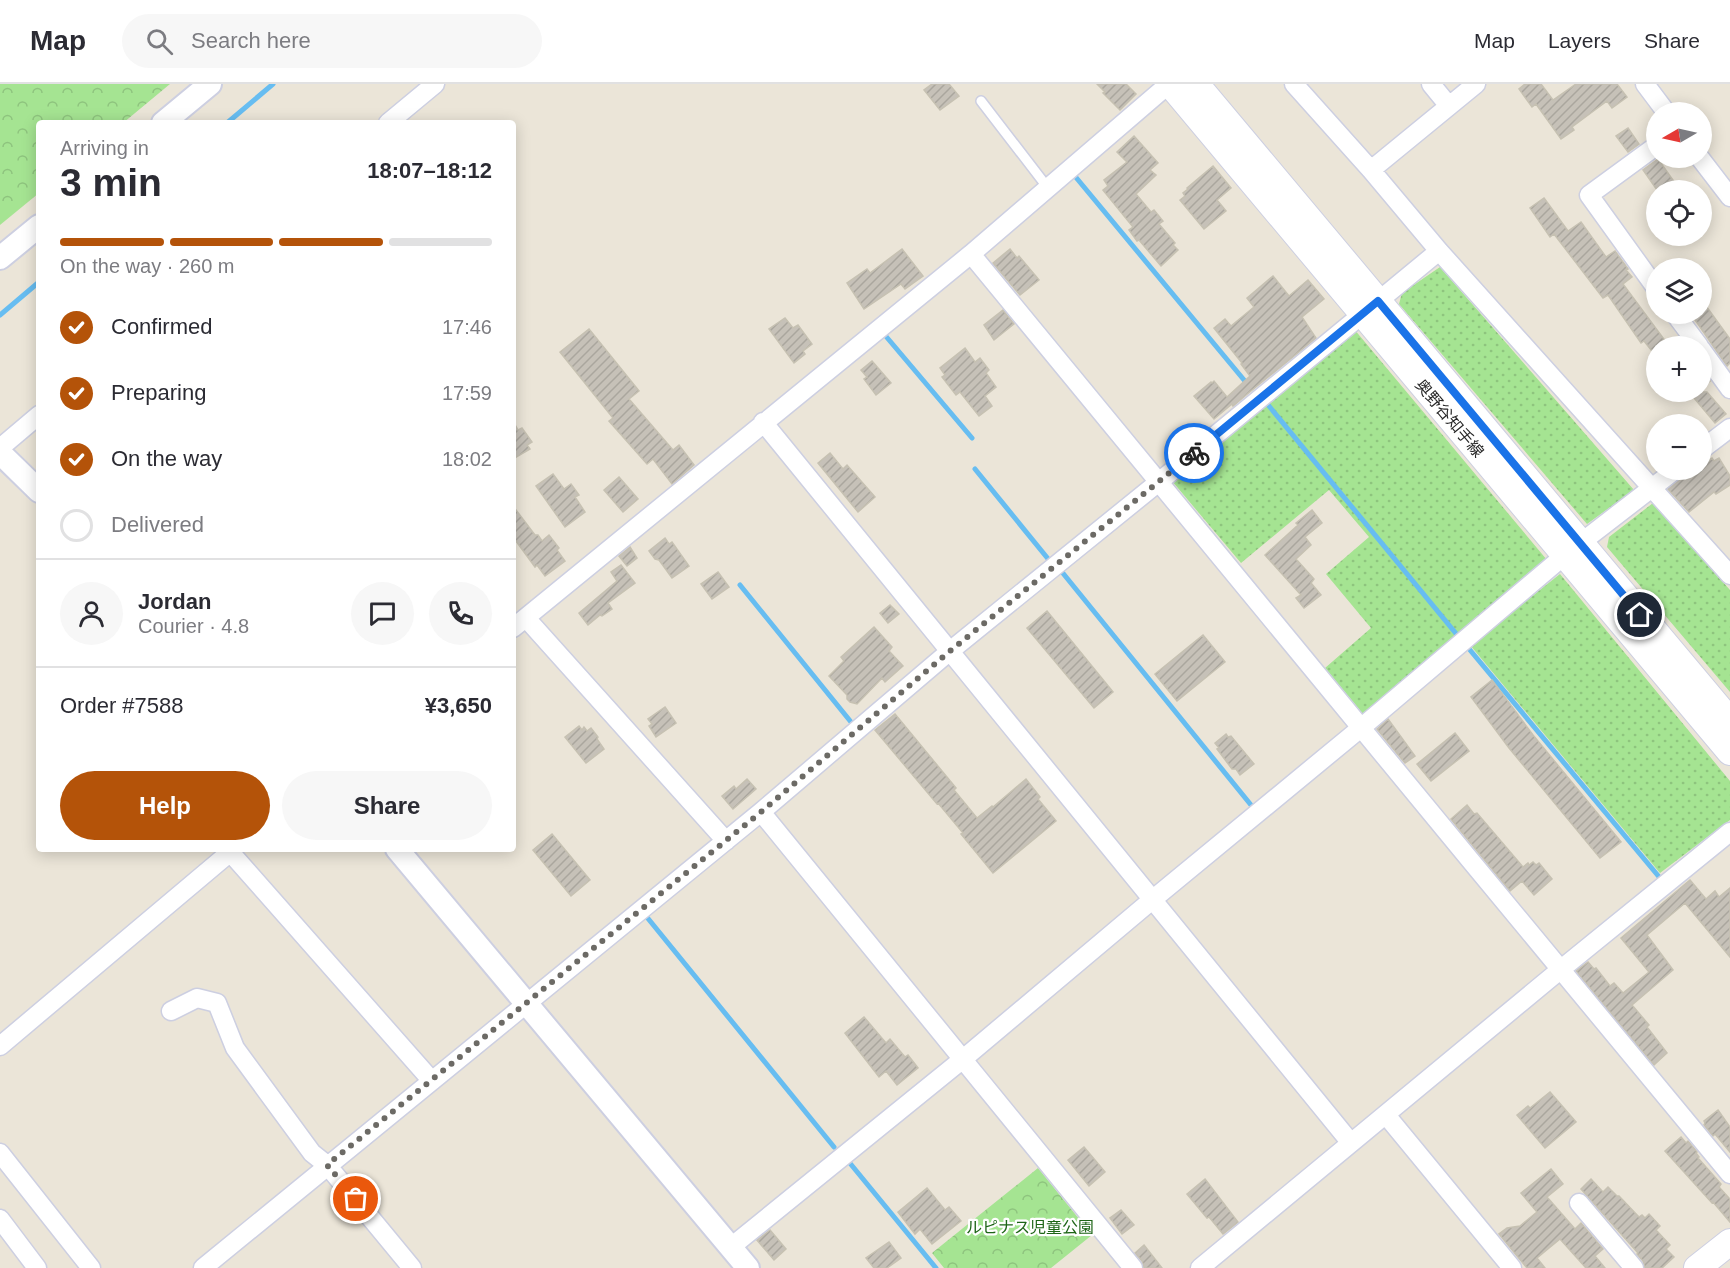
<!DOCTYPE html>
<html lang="en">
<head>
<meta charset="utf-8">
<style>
  body { margin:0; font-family:Helvetica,"Noto Sans JP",sans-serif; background:#f7f7f7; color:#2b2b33; height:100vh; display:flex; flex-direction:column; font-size:22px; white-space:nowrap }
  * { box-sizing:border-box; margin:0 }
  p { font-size:20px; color:#7c7c81 }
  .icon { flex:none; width:33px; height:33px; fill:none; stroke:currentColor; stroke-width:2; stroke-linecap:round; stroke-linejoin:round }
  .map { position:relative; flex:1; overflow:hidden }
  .side { position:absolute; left:36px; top:36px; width:480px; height:732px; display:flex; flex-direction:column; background:#fff; border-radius:6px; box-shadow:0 3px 15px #0003 }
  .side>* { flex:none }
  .needle { width:39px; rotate:261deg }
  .tools { position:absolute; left:1646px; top:18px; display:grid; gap:12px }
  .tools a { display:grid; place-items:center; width:66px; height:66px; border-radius:50%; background:#fff; box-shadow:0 3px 15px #0003; font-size:30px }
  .pin { position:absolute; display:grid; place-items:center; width:51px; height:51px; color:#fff; margin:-26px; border:3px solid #fff; border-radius:50%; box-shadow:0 2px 6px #0007 }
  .courier { position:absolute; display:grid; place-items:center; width:60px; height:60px; margin:-30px; border:4px solid #1a73e8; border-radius:50%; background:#fff; color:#222; box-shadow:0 2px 8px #0007 }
  .summary em { font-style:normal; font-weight:800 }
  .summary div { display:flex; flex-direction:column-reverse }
  .summary { display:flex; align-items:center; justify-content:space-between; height:102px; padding:0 24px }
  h1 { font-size:39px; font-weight:800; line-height:45px }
  .bar { display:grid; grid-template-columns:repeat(4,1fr); gap:9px 6px; align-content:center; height:72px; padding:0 24px }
  .bar i { height:8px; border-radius:4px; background:#e1e1e2 }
  .bar .current { background:#b45309 }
  .bar p { grid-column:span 4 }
  .line { display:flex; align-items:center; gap:15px; padding:0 24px; border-top:2px solid #e1e1e2 }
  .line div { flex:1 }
  .round { display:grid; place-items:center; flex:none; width:63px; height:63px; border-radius:32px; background:#f7f7f7 }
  ol { padding:0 24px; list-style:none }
  li { display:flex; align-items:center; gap:18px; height:66px }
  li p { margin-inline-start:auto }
  li .icon { padding:6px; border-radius:50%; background:#b45309; color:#fff; stroke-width:4 }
  li:last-child { color:#7c7c81 }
  li i { width:33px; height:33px; border:3px solid #e1e1e2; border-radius:50% }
  .cta { display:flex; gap:12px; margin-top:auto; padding:12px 24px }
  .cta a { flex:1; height:69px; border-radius:36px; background:#b45309; color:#fff; font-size:24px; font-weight:800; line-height:69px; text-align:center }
  .cta a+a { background:#f7f7f7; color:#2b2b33 }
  header { display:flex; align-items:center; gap:36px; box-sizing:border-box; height:84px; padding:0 30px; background:#fff; border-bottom:2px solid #e1e1e2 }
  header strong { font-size:28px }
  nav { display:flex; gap:33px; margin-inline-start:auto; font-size:21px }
  .search { width:420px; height:54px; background:#f7f7f7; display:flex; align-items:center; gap:15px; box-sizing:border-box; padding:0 21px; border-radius:33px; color:#7c7c81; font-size:22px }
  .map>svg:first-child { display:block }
</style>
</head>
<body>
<header>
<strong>Map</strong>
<div class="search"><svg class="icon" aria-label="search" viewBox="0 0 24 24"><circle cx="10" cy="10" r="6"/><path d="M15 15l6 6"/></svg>Search here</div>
<nav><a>Map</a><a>Layers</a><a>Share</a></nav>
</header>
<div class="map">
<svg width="1730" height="1184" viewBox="0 0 1730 1184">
  <defs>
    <pattern id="grass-dots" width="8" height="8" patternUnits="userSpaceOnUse" patternTransform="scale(1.5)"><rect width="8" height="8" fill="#a5e492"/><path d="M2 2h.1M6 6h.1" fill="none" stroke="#8ec47e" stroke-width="1.8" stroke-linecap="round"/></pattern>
    <pattern id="forest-crowns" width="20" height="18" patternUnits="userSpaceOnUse" patternTransform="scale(1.5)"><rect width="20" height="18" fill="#a5e492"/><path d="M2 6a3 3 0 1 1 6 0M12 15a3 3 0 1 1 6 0" fill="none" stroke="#8ec47e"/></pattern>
    <pattern id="building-hatch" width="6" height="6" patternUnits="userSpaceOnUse" patternTransform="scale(1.5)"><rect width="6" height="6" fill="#c6c1b8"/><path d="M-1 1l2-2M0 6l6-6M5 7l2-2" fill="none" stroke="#aaa69e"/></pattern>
  </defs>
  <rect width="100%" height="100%" fill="#ebe5d8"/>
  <!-- grass -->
  <path fill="url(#grass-dots)" d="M1440,183L1634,406L1587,440L1399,220L1402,209Z
    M1354,245L1547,476L1363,630L1325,584L1371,544L1326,490L1369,453L1329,406L1241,479L1172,397Z
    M1653,419L1730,506V608L1607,463L1609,453Z
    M1560,490L1730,697V736L1660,789L1470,561Z"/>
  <!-- forest -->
  <path fill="url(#forest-crowns)" d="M0,0H170L123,39H39V109L0,141Z
    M1038,1084L1092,1151L1051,1184H944L932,1169Z"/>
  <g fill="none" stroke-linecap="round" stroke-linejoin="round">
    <!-- stream -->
    <path stroke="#67bdf1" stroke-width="5" d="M227,39L273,0
      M1074,91L1249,302
      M0,231L39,198
      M884,250L972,354
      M1269,322L1458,552
      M975,385L1049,476
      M1062,488L1251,721
      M740,501L851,638
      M1470,566L1660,794
      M646,832L834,1063
      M849,1078L936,1184"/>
  </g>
  <!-- building -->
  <path fill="url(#building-hatch)" stroke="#c6c1b2" stroke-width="1.5" d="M932,0H949L959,12L940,26L924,6Z
    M1097,0H1126L1136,10L1120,26L1103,9L1105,8Z
    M1525,0H1541L1553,16L1576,0H1617L1627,13L1612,24L1607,17L1572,43L1574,46L1561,55L1536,20L1532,23L1519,5Z
    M1628,44L1639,60L1628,68L1616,52Z
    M1134,52L1158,79L1150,86L1156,91L1136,110L1151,128L1154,126L1163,137L1159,140L1175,159L1173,161L1178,166L1161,182L1139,156L1137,157L1129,146L1133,143L1103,106L1108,102L1104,96L1127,78L1117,68Z
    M1658,75L1680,106H1657L1643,86Z
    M1213,82L1231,104L1217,116L1226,127L1204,145L1180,116L1185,112L1183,109L1188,105L1187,104Z
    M1544,114L1568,147L1581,138L1606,173L1615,167L1628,185L1626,186L1632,193L1623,200L1669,262H1656V272L1644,257L1641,259L1608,211L1603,214L1554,150L1550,153L1530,124Z
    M902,165L923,192L905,205L901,200L864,225L847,199L867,185L870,189Z
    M1010,165L1017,174L1019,172L1039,196L1020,211L993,179Z
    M1273,192L1289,212L1308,196L1324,215L1302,233L1316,254L1246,311L1233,322L1232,320L1214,335L1194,312L1211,298L1212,299L1214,297L1227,313L1250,292L1241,280L1242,279L1214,244L1225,235L1231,242L1254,223L1247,214Z
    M1701,215L1730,255V279L1727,282L1691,230H1701Z
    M1003,226L1014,240L994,256L984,241Z
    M785,234L793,244L798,241L812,260L803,267L805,270L794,279L769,245Z
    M589,245L639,307L629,315L673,366L679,361L694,381L672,400L653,375L647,380L609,337L613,334L560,268Z
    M965,264L975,278L980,274L989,286L986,289L996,303L985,312L992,322L979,332L960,308L956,311L942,293L945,291L940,284Z
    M872,277L891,299L876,311L864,295L867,293L861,286Z
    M1701,284L1710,297L1701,304Z
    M1689,308H1707L1726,330L1715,339Z
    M513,337L518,346L522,344L532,358L527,361L530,365L513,375Z
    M830,369L843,385L847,381L875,413L858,428L818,379Z
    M1712,374L1714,377L1719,374L1730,392V401L1716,410L1714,408L1689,428L1668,405L1682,394L1686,386H1701V382Z
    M553,390L564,405L571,400L579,411L575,413L585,428L565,443L536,402Z
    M619,393L638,415L623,428L604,406Z
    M513,422L535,451H538L542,457L549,451L559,464L557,466L565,477L545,492L537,481L535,483L513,453Z
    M1312,426L1322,439L1305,453L1311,461L1296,475L1314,495L1311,499L1321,511L1304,524L1296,514L1301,511L1265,471L1298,441L1296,439Z
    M665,454L669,460L672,458L689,482L672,494L659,476L655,475L649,467Z
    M630,463L637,474L627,482L619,472Z
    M621,481L635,499L608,519L612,525L602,532L600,531L588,541L579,529L617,497L611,488Z
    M718,488L729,503L712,515L701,500Z
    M890,521L899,530L888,539L880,529Z
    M1047,527L1113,608L1094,624L1027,544Z
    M874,543L892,563L889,567L903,582L885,598L882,594L857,620L850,618L847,615V611L829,592L844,577L841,573Z
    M1203,551L1225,578L1177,617L1155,590Z
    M1492,596L1533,651L1621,758L1600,774L1509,664L1471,613Z
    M665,623L676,639L656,653L649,642L652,640L648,635Z
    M895,630L956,704L954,706L977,734L992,722L993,723L1026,695L1040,713L1038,715L1056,737L993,789L961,750L963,749L938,719L937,720L875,646Z
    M1388,635L1415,672L1405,679L1377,645Z
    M579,642L582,646L584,643L587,647L591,644L598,653L597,655L604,665L586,679L565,653Z
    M1455,649L1469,667L1431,697L1417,680Z
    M1226,650L1228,653L1231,652L1254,680L1240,691L1236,685H1232L1217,665L1219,664L1215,659Z
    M747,695L756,705L733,725L722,712L734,702L736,705Z
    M1467,721L1474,730L1477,729L1523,783L1528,779L1529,781L1533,778L1536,781L1539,779L1552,795L1534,811L1522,797L1510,807L1451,735Z
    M552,750L590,796L571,812L533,766Z
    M1690,796L1706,815L1715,807L1719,813L1730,804V873L1685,819L1647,851L1673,886L1632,921L1649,941L1647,943L1667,969L1654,981L1576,887L1588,878L1594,885L1596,884L1610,902L1614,899L1623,909L1649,888L1621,854Z
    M864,933L886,959L890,955L905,973L908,971L918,984L897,1001L886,987L879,993L845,949Z
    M1550,1008L1576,1038L1545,1064L1517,1031L1528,1022L1530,1024Z
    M1718,1026L1730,1043V1068L1715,1050L1713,1052L1704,1041L1705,1039L1704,1037Z
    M1681,1053L1686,1059L1688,1057L1697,1068L1696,1069L1699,1073L1698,1074L1721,1100L1719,1103L1730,1115V1138L1713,1118L1712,1119L1665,1067Z
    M1084,1063L1105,1088L1089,1102L1068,1076Z
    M1551,1085L1563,1100L1547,1113L1575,1145L1581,1139L1603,1165L1595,1172L1605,1184H1586L1560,1155L1537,1174L1545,1184H1527L1499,1150L1507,1144L1520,1142L1537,1128L1521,1109Z
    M1205,1095L1238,1138L1223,1150L1209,1133L1207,1134L1187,1110Z
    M1591,1095L1603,1108L1608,1103L1617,1112H1619L1639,1133L1642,1131L1645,1134L1649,1130L1660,1142L1656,1146L1670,1161L1666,1165L1674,1173L1662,1184H1645L1643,1177L1637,1170L1638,1169L1581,1105Z
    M927,1104L945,1126L949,1123L961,1137L932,1160L920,1145L915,1150L898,1128Z
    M1121,1126L1134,1141L1122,1150L1110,1134Z
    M770,1146L786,1165L774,1176L757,1156Z
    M889,1158L901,1174L887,1184H874L866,1174Z
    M1144,1161L1162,1184H1144L1142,1177L1135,1169Z"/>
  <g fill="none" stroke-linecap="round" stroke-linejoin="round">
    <!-- service casing -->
    <g stroke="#cdcfe1" stroke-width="12">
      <path id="service" d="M981,17L1048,104"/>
    </g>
    <!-- minor casing -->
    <g stroke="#cdcfe1" stroke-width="21">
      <path id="minor" d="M1294,0L1371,86L1439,167L1730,491
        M1431,0L1449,22
        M1645,0L1666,28
        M388,39L435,0
        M1656,62L1589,111L1656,204
        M1700,74L1730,113
        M1371,86L1476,0
        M971,170C1225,475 1475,785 1730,1090
        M1675,230L1699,262
        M1701,265L1730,305
        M763,338L1351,1059
        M0,364L39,331
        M1701,366L1730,344
        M526,534L726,757
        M513,544L971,170L1169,0
        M761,728L1133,1184
        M230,768L432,997
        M171,927L197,914L217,919L235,964L312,1069L327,1081L412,1184
        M0,962L234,765
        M1386,1031L1512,1184
        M0,1069L91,1184
        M1579,1119L1634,1184
        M0,1135L37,1184
        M731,1163L963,975L1152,816L1362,643L1565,471L1675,386
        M203,1184L761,728L950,567L1160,397L1439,167
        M1200,1184L1560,886L1730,748"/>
    </g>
    <!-- tertiary casing -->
    <g stroke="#cdcfe1" stroke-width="26">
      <path id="tertiary" d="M163,39L210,0
        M0,174L39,142
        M0,369L39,407
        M397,765L748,1184"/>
    </g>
    <!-- secondary casing -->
    <g stroke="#cdcfe1" stroke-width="28">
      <path id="secondary" d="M1170,0L1730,668
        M1196,0L1730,637
        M1697,1184L1730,1158"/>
    </g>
    <!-- service -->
    <use href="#service" stroke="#fff" stroke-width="9"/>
    <!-- minor -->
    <use href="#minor" stroke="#fff" stroke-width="18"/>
    <!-- tertiary -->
    <use href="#tertiary" stroke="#fff" stroke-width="22"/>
    <!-- secondary -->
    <use href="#secondary" stroke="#fff" stroke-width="26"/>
  </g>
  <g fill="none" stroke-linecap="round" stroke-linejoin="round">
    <!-- done -->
    <path stroke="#6c6a65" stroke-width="6" stroke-dasharray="0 10.8" d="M356,1115L327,1081L761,728L950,567L1194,369"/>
    <!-- route -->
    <path stroke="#1a73e8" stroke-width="8" d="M1194,369L1378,217L1640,531"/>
  </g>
  <g text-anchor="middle" stroke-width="4.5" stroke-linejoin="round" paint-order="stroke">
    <!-- street labels -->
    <g font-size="16" fill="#272727" stroke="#fff">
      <text transform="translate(1450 334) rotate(50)" y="6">奥野谷知手線</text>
    </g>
    <!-- park labels -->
    <g font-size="16" fill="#1e6517" stroke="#fff">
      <text x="1030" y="1149">ルピナス児童公園</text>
    </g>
  </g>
</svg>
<div class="tools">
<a><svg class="needle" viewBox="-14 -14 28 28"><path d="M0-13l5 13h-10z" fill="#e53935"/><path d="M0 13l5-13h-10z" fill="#7c7c81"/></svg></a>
<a><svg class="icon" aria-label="locate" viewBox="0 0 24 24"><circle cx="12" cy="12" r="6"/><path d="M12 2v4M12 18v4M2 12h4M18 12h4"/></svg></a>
<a><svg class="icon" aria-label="layers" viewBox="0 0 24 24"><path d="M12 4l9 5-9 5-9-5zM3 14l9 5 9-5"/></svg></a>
<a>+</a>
<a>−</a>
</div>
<div class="pin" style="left:356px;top:1115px;background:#ea580c"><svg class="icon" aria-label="bag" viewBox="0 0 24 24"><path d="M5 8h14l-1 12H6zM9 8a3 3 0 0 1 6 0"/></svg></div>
<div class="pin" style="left:1640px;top:531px;background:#1f2937"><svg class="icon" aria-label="home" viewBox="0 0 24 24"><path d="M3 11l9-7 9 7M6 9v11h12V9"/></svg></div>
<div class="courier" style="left:1194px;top:369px"><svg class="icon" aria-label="bike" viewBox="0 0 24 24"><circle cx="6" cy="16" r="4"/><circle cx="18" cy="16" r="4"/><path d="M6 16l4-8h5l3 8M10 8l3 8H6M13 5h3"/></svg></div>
<section class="side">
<div class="summary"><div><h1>3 min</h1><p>Arriving in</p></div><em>18:07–18:12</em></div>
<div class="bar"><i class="current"></i><i class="current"></i><i class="current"></i><i></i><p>On the way · 260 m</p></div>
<ol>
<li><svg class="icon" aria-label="check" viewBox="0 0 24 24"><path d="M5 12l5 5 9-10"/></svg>Confirmed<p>17:46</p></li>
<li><svg class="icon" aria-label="check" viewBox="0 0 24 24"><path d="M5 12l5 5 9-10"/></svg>Preparing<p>17:59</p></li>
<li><svg class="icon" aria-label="check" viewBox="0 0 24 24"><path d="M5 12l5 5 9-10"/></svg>On the way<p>18:02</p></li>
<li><i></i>Delivered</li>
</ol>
<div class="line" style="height:108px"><a class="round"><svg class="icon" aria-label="person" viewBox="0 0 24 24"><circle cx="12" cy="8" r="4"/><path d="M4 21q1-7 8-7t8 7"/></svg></a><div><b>Jordan</b><p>Courier · 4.8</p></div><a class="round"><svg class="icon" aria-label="chat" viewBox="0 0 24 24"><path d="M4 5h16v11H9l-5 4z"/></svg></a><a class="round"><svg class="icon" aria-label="phone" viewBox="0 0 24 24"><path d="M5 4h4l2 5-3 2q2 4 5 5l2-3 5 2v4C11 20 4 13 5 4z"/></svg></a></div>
<div class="line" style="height:78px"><div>Order #7588</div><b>¥3,650</b></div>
<div class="cta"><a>Help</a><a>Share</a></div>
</section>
</div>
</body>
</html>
